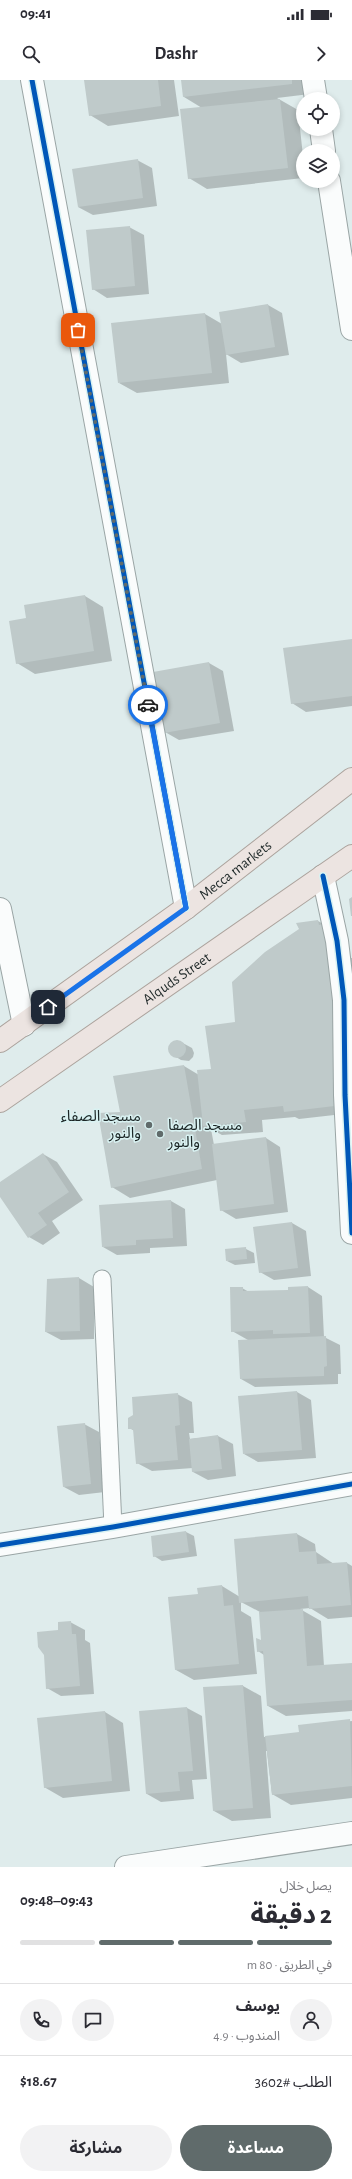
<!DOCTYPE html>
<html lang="ar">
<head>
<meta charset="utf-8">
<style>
  body { margin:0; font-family:"Alegreya Sans","Noto Sans Arabic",sans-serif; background:#f2f2f3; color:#2b2b33; direction:rtl; height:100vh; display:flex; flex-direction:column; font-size:15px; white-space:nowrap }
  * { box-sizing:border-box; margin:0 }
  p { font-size:13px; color:#7c7c81 }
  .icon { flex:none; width:22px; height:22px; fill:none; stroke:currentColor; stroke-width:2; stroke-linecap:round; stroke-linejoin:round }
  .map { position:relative; height:1787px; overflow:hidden; direction:ltr }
  .sheet { display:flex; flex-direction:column; background:#fff; flex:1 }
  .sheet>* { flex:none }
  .fabs { position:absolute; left:296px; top:12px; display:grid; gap:8px }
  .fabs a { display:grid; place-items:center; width:44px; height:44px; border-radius:50%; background:#fff; box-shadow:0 2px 6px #0003; font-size:20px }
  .pin { position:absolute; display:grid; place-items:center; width:34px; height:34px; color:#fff; margin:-17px; border-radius:8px; box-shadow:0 2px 6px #0006 }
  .courier { position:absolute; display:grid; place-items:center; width:40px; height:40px; margin:-20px; border:3px solid #1a73e8; border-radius:50%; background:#fff; color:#222; box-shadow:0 1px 5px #0007 }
  .head em { font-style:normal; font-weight:700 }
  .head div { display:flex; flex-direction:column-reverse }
  .head { display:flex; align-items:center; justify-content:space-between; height:68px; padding:0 20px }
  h1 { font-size:26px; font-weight:700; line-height:30px }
  .bar { display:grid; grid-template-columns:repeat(4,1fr); gap:6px 4px; align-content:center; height:48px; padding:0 20px }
  .bar i { height:5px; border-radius:3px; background:#e1e1e2 }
  .bar .active { background:#606b6b }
  .bar p { grid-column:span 4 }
  .line { display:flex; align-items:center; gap:10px; padding:0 20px; border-top:1px solid #e1e1e2 }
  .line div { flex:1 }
  .round { display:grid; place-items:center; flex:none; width:42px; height:42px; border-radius:21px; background:#f2f2f3 }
  .button { display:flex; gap:8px; margin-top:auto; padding:8px 20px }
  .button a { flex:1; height:46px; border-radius:24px; background:#606b6b; color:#fff; font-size:16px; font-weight:700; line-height:46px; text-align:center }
  .button a+a { background:#f2f2f3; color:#2b2b33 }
  .status { display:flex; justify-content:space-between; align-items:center; height:28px; padding:0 20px; background:#fff; direction:ltr }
  .status svg { height:11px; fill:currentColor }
  header { display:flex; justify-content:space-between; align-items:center; height:52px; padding:0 20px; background:#fff; font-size:18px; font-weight:700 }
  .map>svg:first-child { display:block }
</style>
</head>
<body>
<div class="status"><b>09:41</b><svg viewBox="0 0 49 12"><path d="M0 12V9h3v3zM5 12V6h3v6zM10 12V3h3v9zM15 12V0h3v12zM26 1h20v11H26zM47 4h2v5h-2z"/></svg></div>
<header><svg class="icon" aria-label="forward" viewBox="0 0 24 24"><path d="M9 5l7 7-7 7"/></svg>Dashr<svg class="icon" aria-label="search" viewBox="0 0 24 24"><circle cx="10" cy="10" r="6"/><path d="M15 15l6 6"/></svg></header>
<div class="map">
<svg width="352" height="1787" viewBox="0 0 352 1787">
  <rect width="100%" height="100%" fill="#dfecec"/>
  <!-- shadow -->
  <path fill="#0003" d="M85,0H174L179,36L108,46L90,35Z
    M182,0H308L310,14L277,18L298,30L303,76V98L207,109L189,98L202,28L184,17Z
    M137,80L152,88L157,126L93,135L78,127Z
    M129,147L144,155L149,214L107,218L93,209Z
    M268,225L282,233L289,275L241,283L226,274L229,303L137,313L119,303L205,234L222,244Z
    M85,516L103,527L112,581L35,594L17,583L27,539Z
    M352,560V626L306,632L292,623Z
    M209,583L223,591L234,651L179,660L165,652Z
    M318,841L325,845L347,878H352V1033L299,1039L295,1037L262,1040L263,1052L222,1055L211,1049L214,1065L266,1058L280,1067L288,1132L236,1139L221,1130L217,1100L130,1118L112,1107L122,1033L184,986L199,995L212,989L235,943Z
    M179,961L192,968L194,973L193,977L189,981L181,980L173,975L170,968L172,963Z
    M43,1074L57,1082L83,1120L52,1141L60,1153L43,1165L29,1157L0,1115V1103Z
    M171,1121L185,1129L187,1166L150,1168V1173L117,1175L103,1167Z
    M292,1143L306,1151L311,1196L274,1200L260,1192Z
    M246,1169L254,1173L255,1183L235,1185L227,1181Z
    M79,1198L94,1207V1259L61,1260L46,1252L48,1200Z
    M308,1207L322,1216L324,1257L340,1265L341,1294H338V1304L255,1307L241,1299L248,1260L232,1251L242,1208L249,1212L289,1211V1208Z
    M297,1312L311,1320L316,1378L258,1382L244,1374Z
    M177,1314L192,1322L194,1353H189L190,1359L218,1356L233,1364L236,1396L208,1400L193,1392V1388L152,1391L137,1383L135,1351L129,1348Z
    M84,1344L99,1352L105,1412L79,1415L64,1407Z
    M186,1452L194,1456L197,1476L162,1481L154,1476Z
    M297,1454L315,1464L316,1472L334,1484L347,1483L352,1486V1537L328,1539L310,1528L300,1529L321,1541L324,1586L352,1584V1631L286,1636L268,1626L264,1575L258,1571L263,1561L260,1532L241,1522V1531L251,1537L257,1594L194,1600L176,1590L199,1515L222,1506L240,1517L235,1460Z
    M70,1542L85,1550V1560L90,1563L94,1614L61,1616L47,1608L59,1551Z
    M243,1606L261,1616L264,1657L300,1653L299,1646L352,1641V1718L291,1725L272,1714L267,1671H266L271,1738L232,1741L214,1731L204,1608Z
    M187,1628L202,1636L207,1699L192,1700L194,1719L161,1722L147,1714L140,1632Z
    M105,1632L123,1643L130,1711L63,1718L44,1707Z"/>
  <!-- building -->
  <path fill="#bfcaca" d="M84,0H158L161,26L89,36Z
    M181,0H292V4L183,17Z
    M280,19L288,88L188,99L180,29Z
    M138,79L143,118L78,127L72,89Z
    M130,146L135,206L92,210L86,150Z
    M268,224L275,267L226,275L219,232Z
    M205,233L212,293L118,303L111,243Z
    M85,515L94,571L16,584L9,541L26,538L24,525Z
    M352,559V616L291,624L283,568Z
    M209,582L220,643L164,653L153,592Z
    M352,817V836H351L349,819Z
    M318,840L319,845L327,843L337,958L333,959L343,1025L284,1032L283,1026L244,1030L246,1042L203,1046L197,990L211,989L205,946L235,942L232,902L265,872L299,849L296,843Z
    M168 969a9 9 0 1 1 18 0a9 9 0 1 1-18 0Z
    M184,985L202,1089L111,1108L98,1033L120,1032L113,996Z
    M266,1057L274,1124L220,1131L212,1064Z
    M43,1073L69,1112L38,1133L47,1145L28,1158L0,1117V1102Z
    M171,1120L173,1158L136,1160V1165L102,1167L99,1125Z
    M292,1142L298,1188L259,1193L253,1147Z
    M246,1167L247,1179L226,1181L225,1169Z
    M79,1197L80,1251L45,1252L47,1199Z
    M308,1206L310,1253L273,1254V1250L231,1252L230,1207H243V1211L288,1210V1207Z
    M326,1256L327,1286L324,1287V1296L240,1299L238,1260Z
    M297,1311L302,1370L243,1374L238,1316Z
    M178,1313L180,1345L175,1346L178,1380L136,1384L133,1349H128V1338L133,1335L132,1317Z
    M85,1343L91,1404L63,1407L57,1346Z
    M218,1355L222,1389L192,1392L189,1359Z
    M186,1451L189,1472L153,1477L151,1456Z
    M297,1453L299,1472L316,1471L317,1484L347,1482L351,1525L309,1529L308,1516L239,1523L234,1459Z
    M222,1505L224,1526L233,1525L239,1584L175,1590L168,1517L198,1514L197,1508Z
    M303,1529L307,1586L352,1583V1620L267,1626L263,1571L257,1572L256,1558L261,1560L259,1532Z
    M71,1541L72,1554H76L80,1606L46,1609L44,1575L38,1567L37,1552L58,1550V1542Z
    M243,1605L253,1728L213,1731L203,1607Z
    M187,1627L193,1691L178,1692L180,1711L146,1714L139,1631Z
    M105,1631L112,1701L44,1708L37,1638Z
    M350,1639L352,1706L272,1715L265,1656L299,1652L298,1645Z"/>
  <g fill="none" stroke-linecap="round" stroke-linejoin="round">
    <!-- lane casing -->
    <g stroke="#9aa5a5" stroke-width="19">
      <path id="lane" d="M102,1199L113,1447"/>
    </g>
    <!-- street casing -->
    <g stroke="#9aa5a5" stroke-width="24">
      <path id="street" d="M32,0L186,828
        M313,0L316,19
        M321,49L324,71
        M329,101L352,249
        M323,796L337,861L344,920L345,1015L352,1153
        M0,829L24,945
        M0,1465L113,1447L352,1404
        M126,1787L352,1753"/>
    </g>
    <!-- primary casing -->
    <g stroke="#aca39d" stroke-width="24">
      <g id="primary">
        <path id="s1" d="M0,961L186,828L352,699"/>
        <path id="s2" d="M0,1021L352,776"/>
      </g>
    </g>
    <!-- lane -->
    <use href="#lane" stroke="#fafcfc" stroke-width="17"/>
    <!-- street -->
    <use href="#street" stroke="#fafcfc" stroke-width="22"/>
    <!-- primary -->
    <use href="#primary" stroke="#ece4e1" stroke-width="22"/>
    <!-- cycleway casing -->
    <g stroke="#d9f2f2" stroke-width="8">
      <path id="cycleway" d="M32,0L186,828
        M323,796L337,861L344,920L345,1015L352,1153
        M0,1465L113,1447L352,1404"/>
    </g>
    <!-- cycleway -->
    <use href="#cycleway" stroke="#0057b8" stroke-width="5"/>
  </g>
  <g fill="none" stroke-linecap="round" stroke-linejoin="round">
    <!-- done -->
    <path stroke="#606b6b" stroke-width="4" stroke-dasharray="0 7.2" d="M78,250L148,625"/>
    <!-- route -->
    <path stroke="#1a73e8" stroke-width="5" d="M48,927L186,828L148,625"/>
  </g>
  <!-- markers -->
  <g fill="#606b6b" stroke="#d9f2f2" stroke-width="1.5">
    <circle cx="149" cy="1045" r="4"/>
    <circle cx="160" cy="1054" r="4"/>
  </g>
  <g text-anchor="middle" stroke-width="3" stroke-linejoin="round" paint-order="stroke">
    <!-- street labels -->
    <g font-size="15" fill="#1c2626" stroke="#d9f2f2">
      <text dy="5" stroke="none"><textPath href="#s1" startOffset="291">Mecca markets</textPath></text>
      <text dy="5" stroke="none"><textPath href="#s2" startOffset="215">Alquds Street</textPath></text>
    </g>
    <!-- poi labels -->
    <g font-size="15" fill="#1c2626" stroke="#d9f2f2" text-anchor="end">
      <text x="141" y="1041">مسجد الصفاء<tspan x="141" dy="17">والنور</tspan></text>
      <text x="168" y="1050" text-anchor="start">مسجد الصفا<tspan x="168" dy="17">والنور</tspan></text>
    </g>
  </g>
</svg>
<div class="fabs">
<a><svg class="icon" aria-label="locate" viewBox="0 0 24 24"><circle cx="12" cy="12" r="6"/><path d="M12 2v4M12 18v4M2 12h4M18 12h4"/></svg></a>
<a><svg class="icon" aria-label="layers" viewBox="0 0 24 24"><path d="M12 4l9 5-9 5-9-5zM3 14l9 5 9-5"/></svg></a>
</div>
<div class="pin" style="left:78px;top:250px;background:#ea580c"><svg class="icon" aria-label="bag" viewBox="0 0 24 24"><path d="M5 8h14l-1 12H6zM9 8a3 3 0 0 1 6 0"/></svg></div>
<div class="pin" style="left:48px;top:927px;background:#1f2937"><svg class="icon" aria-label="home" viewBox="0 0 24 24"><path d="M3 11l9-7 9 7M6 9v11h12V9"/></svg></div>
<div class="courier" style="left:148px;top:625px"><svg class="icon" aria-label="car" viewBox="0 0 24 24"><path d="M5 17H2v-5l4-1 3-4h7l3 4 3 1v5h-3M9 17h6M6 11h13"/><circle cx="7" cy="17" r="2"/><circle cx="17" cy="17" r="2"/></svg></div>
</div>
<section class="sheet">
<div class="head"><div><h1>2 دقيقة</h1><p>يصل خلال</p></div><em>09:43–09:48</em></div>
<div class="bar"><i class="active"></i><i class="active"></i><i class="active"></i><i></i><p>في الطريق · 80 m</p></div>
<div class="line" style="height:72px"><a class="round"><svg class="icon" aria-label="person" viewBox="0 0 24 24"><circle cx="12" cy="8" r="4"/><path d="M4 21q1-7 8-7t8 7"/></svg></a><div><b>يوسف</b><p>المندوب · 4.9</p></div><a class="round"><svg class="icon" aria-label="chat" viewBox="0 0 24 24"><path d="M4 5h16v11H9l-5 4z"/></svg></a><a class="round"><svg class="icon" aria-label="phone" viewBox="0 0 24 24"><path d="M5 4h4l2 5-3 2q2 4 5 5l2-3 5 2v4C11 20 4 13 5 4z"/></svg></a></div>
<div class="line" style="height:52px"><div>الطلب #3602</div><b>$18.67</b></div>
<div class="button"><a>مساعدة</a><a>مشاركة</a></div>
</section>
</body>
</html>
